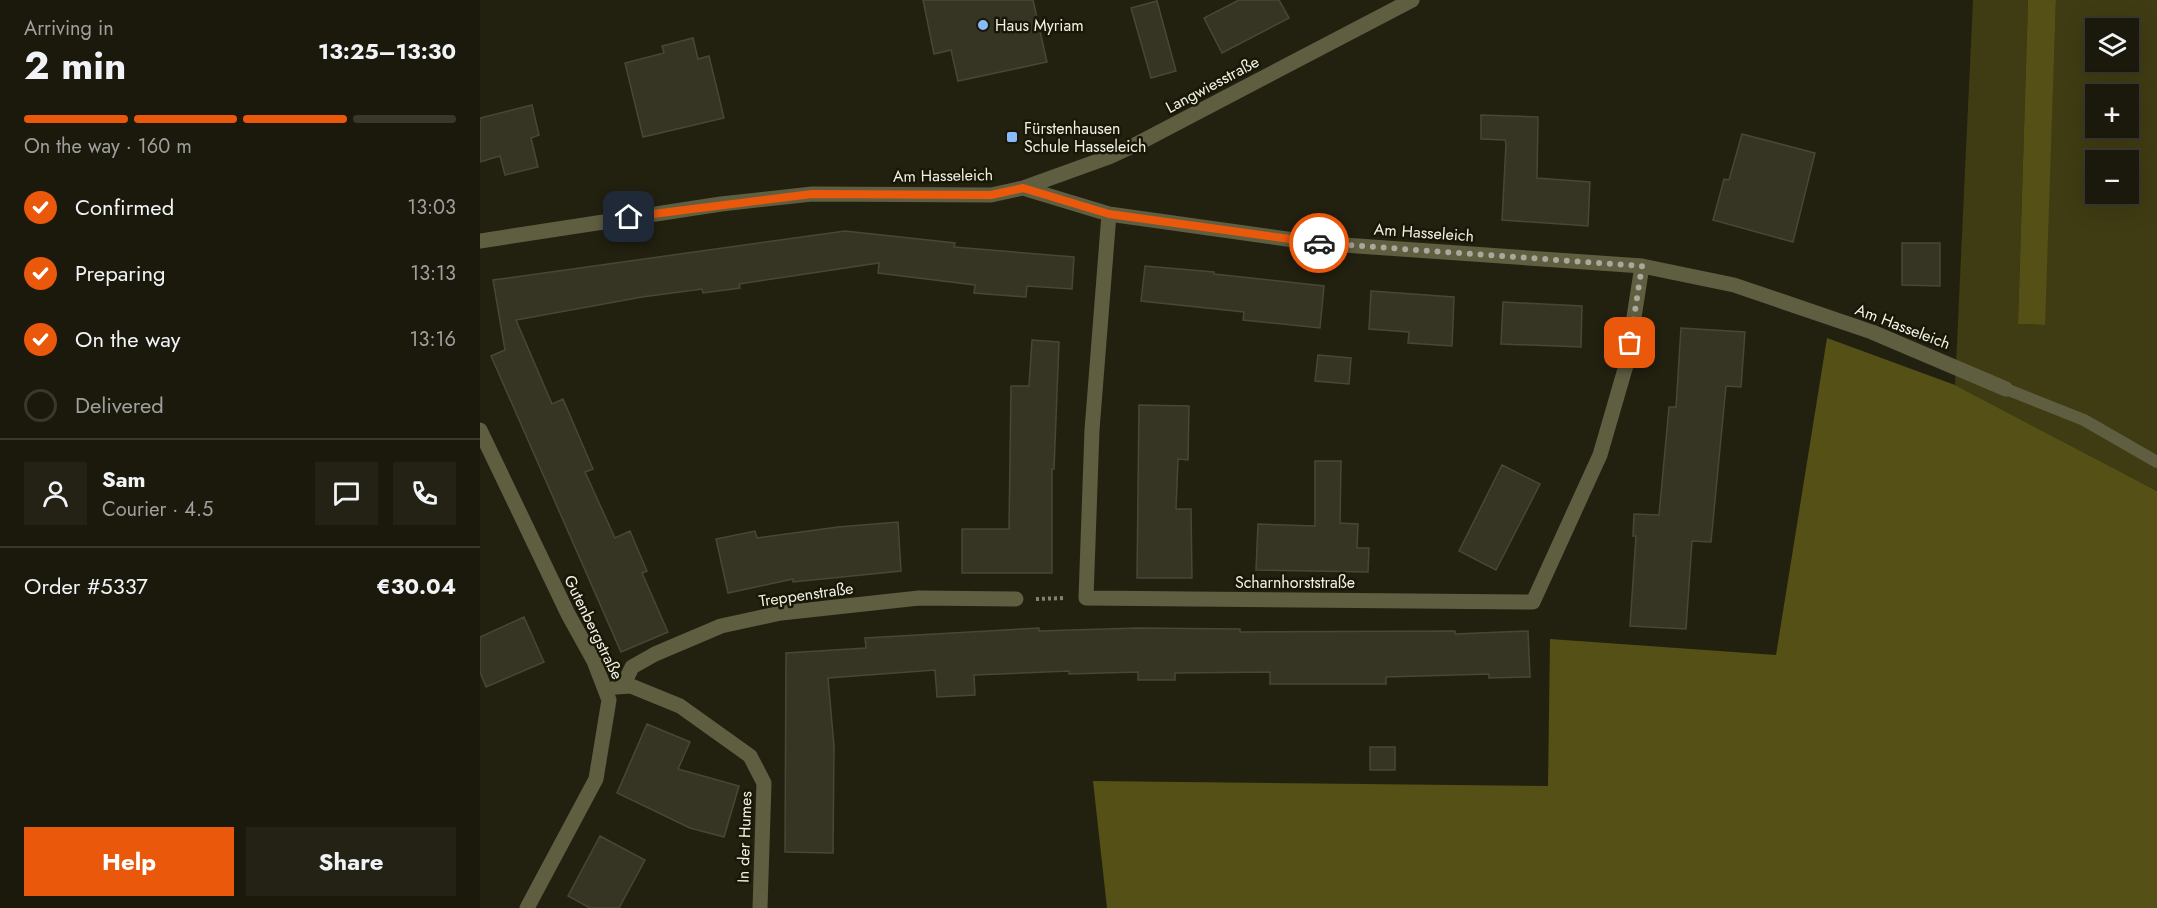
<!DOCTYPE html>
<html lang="en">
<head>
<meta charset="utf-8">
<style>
  body { margin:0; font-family:Jost,sans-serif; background:#232215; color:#f1f3f6; height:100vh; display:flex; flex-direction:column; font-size:22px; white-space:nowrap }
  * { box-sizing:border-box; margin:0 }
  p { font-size:20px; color:#9fa09d }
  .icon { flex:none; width:33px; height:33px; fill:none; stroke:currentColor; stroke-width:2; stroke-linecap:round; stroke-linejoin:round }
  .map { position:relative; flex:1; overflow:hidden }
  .drawer { display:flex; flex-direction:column; background:#1a190c; width:480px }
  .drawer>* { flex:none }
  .tools { position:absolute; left:1605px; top:18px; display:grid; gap:12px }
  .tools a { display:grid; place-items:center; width:54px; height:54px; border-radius:0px; background:#1a190c; box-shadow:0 6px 24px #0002,0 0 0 2px #38382d; font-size:30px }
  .pin { position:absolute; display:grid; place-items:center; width:51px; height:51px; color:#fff; margin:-26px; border-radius:12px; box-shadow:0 3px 9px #0006 }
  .courier { position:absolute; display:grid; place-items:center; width:60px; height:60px; margin:-30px; border:4px solid #ea580c; border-radius:50%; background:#fff; color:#222; box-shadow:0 2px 8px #0007 }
  .headline em { font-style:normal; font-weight:700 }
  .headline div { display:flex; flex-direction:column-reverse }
  .headline { display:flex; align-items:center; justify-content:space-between; height:102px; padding:0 24px }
  h1 { font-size:39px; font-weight:700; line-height:45px }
  .bar { display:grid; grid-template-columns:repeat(4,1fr); gap:9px 6px; align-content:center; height:72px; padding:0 24px }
  .bar i { height:8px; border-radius:4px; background:#38382d }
  .bar .current { background:#ea580c }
  .bar p { grid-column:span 4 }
  .line { display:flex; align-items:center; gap:15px; padding:0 24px; border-top:2px solid #38382d }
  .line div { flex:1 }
  .round { display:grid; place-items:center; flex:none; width:63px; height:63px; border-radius:0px; background:#232215 }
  ol { padding:0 24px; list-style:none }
  li { display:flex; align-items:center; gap:18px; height:66px }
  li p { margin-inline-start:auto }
  li .icon { padding:6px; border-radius:50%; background:#ea580c; color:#fff; stroke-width:4 }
  li:last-child { color:#9fa09d }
  li i { width:33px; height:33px; border:3px solid #38382d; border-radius:50% }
  .cta { display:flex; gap:12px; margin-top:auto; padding:12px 24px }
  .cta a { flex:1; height:69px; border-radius:0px; background:#ea580c; color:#fff; font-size:24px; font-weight:700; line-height:69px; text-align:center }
  .cta a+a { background:#232215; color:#f1f3f6 }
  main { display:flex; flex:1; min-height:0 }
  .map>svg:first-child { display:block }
</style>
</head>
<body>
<main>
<section class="drawer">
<div class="headline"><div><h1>2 min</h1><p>Arriving in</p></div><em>13:25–13:30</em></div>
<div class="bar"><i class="current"></i><i class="current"></i><i class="current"></i><i></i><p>On the way · 160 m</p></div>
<ol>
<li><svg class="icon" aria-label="check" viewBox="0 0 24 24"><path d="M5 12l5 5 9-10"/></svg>Confirmed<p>13:03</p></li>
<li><svg class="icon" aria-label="check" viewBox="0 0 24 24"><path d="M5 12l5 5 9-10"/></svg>Preparing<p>13:13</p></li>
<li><svg class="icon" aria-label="check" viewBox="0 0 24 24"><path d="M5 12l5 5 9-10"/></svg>On the way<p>13:16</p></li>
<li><i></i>Delivered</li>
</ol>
<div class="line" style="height:108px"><a class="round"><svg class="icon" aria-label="person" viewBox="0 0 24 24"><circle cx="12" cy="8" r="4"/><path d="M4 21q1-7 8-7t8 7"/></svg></a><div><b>Sam</b><p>Courier · 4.5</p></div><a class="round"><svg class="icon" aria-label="chat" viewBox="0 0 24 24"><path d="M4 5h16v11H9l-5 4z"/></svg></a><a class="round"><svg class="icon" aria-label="phone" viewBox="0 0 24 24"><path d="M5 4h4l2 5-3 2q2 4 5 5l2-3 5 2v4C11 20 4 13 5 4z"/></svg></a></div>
<div class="line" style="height:78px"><div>Order #5337</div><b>€30.04</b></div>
<div class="cta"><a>Help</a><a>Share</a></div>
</section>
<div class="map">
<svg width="1677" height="908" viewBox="0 0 1677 908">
  <rect width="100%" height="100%" fill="#222110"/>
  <!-- green -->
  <path fill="#3f3c13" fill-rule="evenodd" d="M1493,0H1548L1538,324L1564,325L1576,0H1677V491L1475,385ZM1616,28H1648V62H1616ZM1616,94H1648V128H1616ZM1616,160H1648V194H1616Z"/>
  <!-- forest -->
  <path fill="#555015" d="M1548,0H1576L1565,325L1538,324Z
    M1347,338L1475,385L1677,491V908H627L613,781L1068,786L1070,639L1296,655Z"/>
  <!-- building -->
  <path fill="#363524" stroke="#484735" stroke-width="1.5" d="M443,0H553L567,62L478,81L471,50L454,54Z
    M759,0H799L809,18L742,53L724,18Z
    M677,1L696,71L671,78L651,8Z
    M213,38L218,59L229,56L244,118L163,137L145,63L184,53L182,46Z
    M52,105L59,135L51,138L58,167L25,175L20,156L0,162V118Z
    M1001,115L1058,117L1057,178L1110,182L1108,226L1022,220L1026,144L1025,140L1001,139Z
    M1262,134L1335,153L1313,242L1233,220L1244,179L1249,180Z
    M365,231L475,243L474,247L594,257L592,289L547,286L546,297L494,293L495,285L398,273L399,263L259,284L260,288L223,293L222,289L162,297L36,320L72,404L83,399L113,469L105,472L135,538L150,531L167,571L162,573L188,632L141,652L11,356L25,350L13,280Z
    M1422,243H1460V286L1422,285Z
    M665,266L734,272V274L844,286L840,328L763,320L764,312L661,301Z
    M891,291L974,297L972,346L928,343L929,332L889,329Z
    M1023,302L1102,306L1101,347L1021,344Z
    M1201,328L1265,332L1261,387L1246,386L1231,542L1212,541L1206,629L1150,626L1156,536H1153L1154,514L1179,515L1189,407H1196Z
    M552,340L579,342L574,469H572V573H482V529H529L531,386H549Z
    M838,355L871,358L869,384L835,381Z
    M659,405L709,406L708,460L698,459L696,509H711L712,578H657Z
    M835,461H861L860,523L878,524L877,548H889L888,572L776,570L778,524L835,526Z
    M1022,465L1060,484L1016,570L979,551Z
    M418,522L421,571L313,582V579L248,593L236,539L275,531L277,538L358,527Z
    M44,617L64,662L6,687L0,672V637Z
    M559,628V631L658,628L760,629V632L975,631V634L1048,631L1050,677L1009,678V674L906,677V684H790V672L695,673V680H658V672L589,674V671L494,675L495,695L457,697L455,670L348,678L354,746L353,853L305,852L306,653L386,648L385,638Z
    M167,724L210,742L198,769L259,786L244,837L210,828L137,793Z
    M890,747H915V770H890Z
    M120,836L165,860L139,908H110L88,896Z"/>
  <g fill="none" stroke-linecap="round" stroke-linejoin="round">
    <!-- path -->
    <path stroke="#828173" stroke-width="4" stroke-dasharray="3 3" stroke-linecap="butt" d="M556,599L585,598"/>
    <!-- service -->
    <path stroke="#605e41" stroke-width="12" d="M1526,389L1604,420L1677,462"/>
    <!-- minor -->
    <path stroke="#605e41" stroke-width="15" d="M543,188L629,157L655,145L932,0
      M629,214L612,430L606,598L1053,602L1120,455L1147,362L1162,266
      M0,241L241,204L332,194L511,195L543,188L629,214L835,243L1162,266L1254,285L1392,332L1526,389
      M0,430L88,614L114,661L129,700L116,779L47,908
      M143,686L152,667L175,654L241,626L301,613L439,598L536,599
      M136,687L151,686L200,706L270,756L284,783L280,908"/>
  </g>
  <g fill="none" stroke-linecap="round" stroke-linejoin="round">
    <!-- done -->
    <path stroke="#a9a89b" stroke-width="6" stroke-dasharray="0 10.8" d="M839,243L1162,266L1150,343"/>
    <!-- route -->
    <path stroke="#ea580c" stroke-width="8" d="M149,217L332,194L511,195L543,188L629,214L839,243"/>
  </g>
  <!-- markers -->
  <g fill="#88bbfc" stroke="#191807" stroke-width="2">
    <circle cx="503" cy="25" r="6"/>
    <rect x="526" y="131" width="12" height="12" rx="3"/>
  </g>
  <g text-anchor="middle" stroke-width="5" stroke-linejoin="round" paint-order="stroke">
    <!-- poi labels -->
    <g font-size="16" fill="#f1f1e6" stroke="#191807" text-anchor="start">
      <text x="515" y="31">Haus Myriam</text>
      <text x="544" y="134">Fürstenhausen<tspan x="544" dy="18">Schule Hasseleich</tspan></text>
    </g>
    <!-- street labels -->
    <g font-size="16" fill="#f1f1e6" stroke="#191807">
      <text transform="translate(732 84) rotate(-28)" y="6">Langwiesstraße</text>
      <text transform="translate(463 175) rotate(-1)" y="6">Am Hasseleich</text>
      <text transform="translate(944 232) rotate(4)" y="6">Am Hasseleich</text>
      <text transform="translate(1423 326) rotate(21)" y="6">Am Hasseleich</text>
      <text x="815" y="588">Scharnhorststraße</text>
      <text transform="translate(326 594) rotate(-8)" y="6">Treppenstraße</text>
      <text transform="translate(114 627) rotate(64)" y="6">Gutenbergstraße</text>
      <text transform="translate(264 837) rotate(-88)" y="6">In der Humes</text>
    </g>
  </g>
</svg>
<div class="tools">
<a><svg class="icon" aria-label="layers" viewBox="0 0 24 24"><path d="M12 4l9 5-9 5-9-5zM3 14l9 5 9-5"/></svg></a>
<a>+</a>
<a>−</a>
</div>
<div class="pin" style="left:1150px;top:343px;background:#ea580c"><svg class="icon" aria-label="bag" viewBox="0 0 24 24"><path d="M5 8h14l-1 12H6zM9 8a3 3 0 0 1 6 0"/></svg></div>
<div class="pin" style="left:149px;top:217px;background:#1f2937"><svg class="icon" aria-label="home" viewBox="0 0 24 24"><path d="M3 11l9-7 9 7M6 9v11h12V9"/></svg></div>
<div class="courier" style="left:839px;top:243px"><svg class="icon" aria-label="car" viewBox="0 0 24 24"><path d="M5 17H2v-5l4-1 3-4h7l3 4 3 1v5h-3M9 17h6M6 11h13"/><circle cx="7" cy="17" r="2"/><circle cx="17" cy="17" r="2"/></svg></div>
</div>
</main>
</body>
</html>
